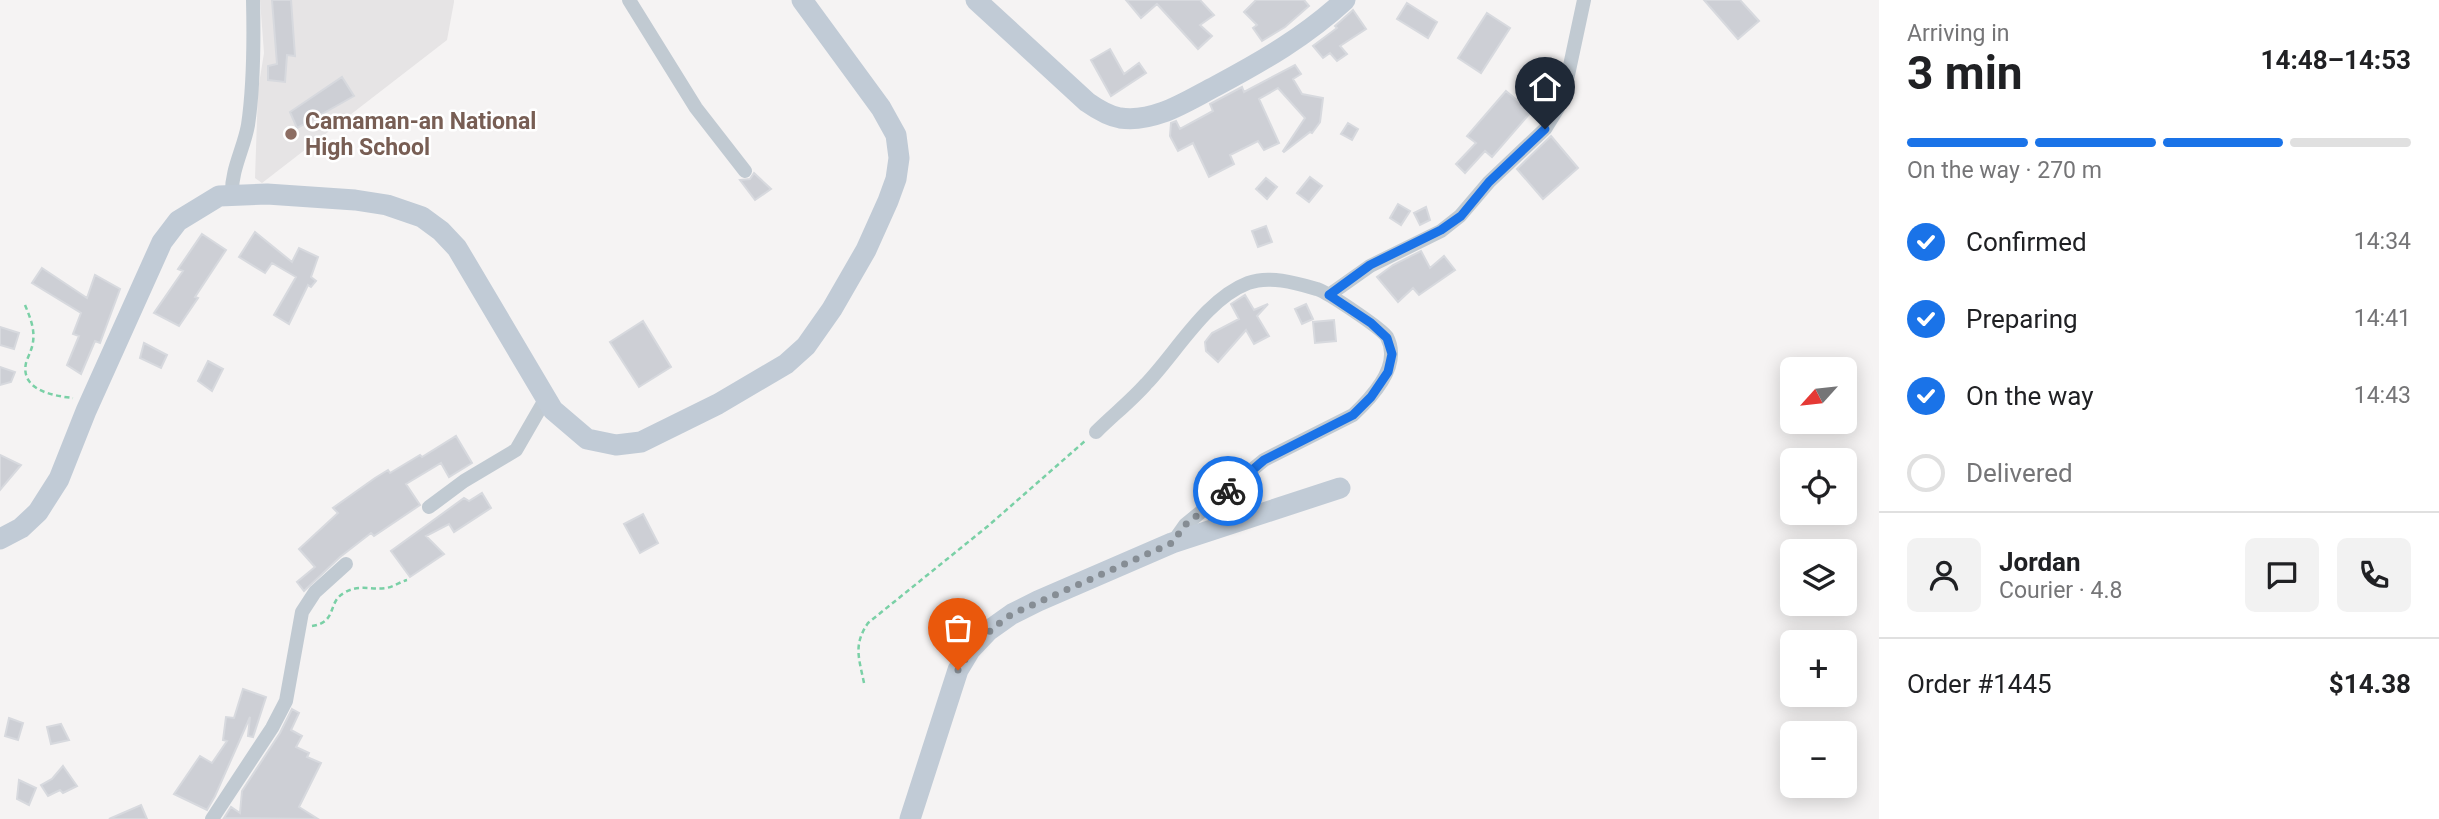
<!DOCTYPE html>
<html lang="en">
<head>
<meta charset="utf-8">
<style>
  body { margin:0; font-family:Roboto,sans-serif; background:#f2f2f2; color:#202124; height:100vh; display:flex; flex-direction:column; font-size:26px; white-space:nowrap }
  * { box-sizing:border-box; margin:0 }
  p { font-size:23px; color:#757577 }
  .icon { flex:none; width:38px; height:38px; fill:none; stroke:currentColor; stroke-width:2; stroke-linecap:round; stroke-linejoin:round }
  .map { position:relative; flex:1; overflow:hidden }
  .side { display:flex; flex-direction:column; background:#fff; width:560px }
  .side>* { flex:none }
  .needle { width:46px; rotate:243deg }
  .buttons { position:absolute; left:1780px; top:357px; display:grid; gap:14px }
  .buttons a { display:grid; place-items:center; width:77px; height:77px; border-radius:10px; background:#fff; box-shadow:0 4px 18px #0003; font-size:35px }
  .pin { position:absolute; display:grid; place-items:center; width:60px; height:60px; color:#fff; margin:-72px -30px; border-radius:50% 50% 50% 0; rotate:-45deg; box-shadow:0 0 7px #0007 }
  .pin .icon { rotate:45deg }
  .courier { position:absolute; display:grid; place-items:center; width:70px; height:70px; margin:-35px; border:5px solid #1a73e8; border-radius:50%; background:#fff; color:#222; box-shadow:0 2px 9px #0007 }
  .summary em { font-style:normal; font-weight:700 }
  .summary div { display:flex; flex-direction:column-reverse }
  .summary { display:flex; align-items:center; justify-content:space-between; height:119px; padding:0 28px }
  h1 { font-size:46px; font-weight:700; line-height:52px }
  .bar { display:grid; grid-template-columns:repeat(4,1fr); gap:10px 7px; align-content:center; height:84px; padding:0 28px }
  .bar i { height:9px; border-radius:5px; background:#e0e0e0 }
  .bar .on { background:#1a73e8 }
  .bar p { grid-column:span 4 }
  .line { display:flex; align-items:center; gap:18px; padding:0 28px; border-top:2px solid #e0e0e0 }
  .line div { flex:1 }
  .round { display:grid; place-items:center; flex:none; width:74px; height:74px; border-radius:10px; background:#f2f2f2 }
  ol { padding:0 28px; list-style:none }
  li { display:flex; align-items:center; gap:21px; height:77px }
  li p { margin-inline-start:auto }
  li .icon { padding:7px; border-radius:50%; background:#1a73e8; color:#fff; stroke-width:4 }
  li:last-child { color:#757577 }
  li i { width:38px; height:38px; border:4px solid #e0e0e0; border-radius:50% }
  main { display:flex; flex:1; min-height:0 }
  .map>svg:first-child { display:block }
</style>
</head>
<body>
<main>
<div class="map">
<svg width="1879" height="819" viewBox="0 0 1879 819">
  <rect width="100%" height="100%" fill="#f5f3f3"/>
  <!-- education -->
  <path fill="#e6e4e5" d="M260,0H454V2L447,40L262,183L255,178L258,90L264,53Z"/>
  <!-- building -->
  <path fill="#cdcfd5" stroke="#d7d9de" stroke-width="2" d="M272,0H291L295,56L287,55L285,82L268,80V66L277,64Z
    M1126,0H1200L1214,15L1200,25L1212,36L1198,49L1157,4L1141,18Z
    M1256,0H1304L1309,6L1285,27L1262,41L1253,28L1257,25L1244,12Z
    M1704,0H1740L1759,21L1738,39Z
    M1407,3L1437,22L1428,38L1397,19Z
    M1353,10L1366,29L1340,46L1347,54L1337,61L1330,53L1323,58L1313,46L1337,28L1335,26Z
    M1487,13L1510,28L1481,73L1458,58Z
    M1110,49L1124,74L1139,63L1146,73L1111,96L1091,60Z
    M1295,65L1301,74L1293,79L1302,94L1323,98L1320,122L1312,133L1310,132L1284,152L1283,151L1305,118L1278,88L1259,99L1279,143L1264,150L1258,141L1230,155L1234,164L1209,177L1193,143L1178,151L1170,136L1171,123L1176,121L1180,129L1213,111L1210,104L1242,87L1244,92Z
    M342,77L354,96L297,128L290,112Z
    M1506,91L1531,112L1492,157L1485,151L1465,173L1456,164L1476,143L1467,136Z
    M1348,123L1358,129L1352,140L1341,134Z
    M1551,136L1578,168L1543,199L1517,169Z
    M754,173L771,189L755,200L740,180L750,179Z
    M1310,177L1322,186L1309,202L1297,193Z
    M1266,178L1277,187L1267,199L1256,189Z
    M1398,204L1410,211L1401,225L1390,218Z
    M1426,207L1430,220L1420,225L1414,213Z
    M1266,226L1272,242L1258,247L1252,231Z
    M255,232L292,262L299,248L318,257L311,277L316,281L311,287L308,285L289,324L274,315L296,277L272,263L265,273L239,257Z
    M202,234L226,250L195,297L198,298L179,326L154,313L183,271L178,269Z
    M1421,251L1430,268L1444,256L1455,270L1419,295L1413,288L1398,302L1377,277L1393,265Z
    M42,268L87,298L95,275L120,289L100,343L95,341L81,374L67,365L79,336L73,334L81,313L32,283Z
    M1245,295L1254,310L1268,304L1257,316L1269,336L1254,344L1246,330L1218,362L1206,351L1205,342L1212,333L1239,319L1231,304Z
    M1306,304L1313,319L1302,324L1295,309Z
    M1334,320L1336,341L1315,343L1313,322Z
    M643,321L671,367L639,387L610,342Z
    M0,327L19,333L14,349L0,345Z
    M144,343L167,355L161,368L140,358Z
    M208,361L223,369L212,391L198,381Z
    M0,367L15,372L11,382L0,385Z
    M456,436L472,463L449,477L441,463L406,484L420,505L374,536L371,533L340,557L304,591L297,582L315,567L299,549L338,513L333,508L375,478L388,470L390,473L420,455L422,457Z
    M0,455L21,465L0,490Z
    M482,493L491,508L454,532L449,524L426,536L444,554L410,577L391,551L464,498L469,501Z
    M643,514L658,543L640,553L624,524Z
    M243,689L266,697L253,737L248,736L250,717L215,796L207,810L174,794L200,756L212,763L227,741L223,740L226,717L234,718Z
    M292,709L299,713L291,730L302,736L296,747L309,753L307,757L321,763L299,807L318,819L224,818L231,807L240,813L242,791L280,733Z
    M9,718L23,723L18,740L5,736Z
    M61,724L69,740L51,744L47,727Z
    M63,766L77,786L63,793L60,790L48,796L41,785L52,779Z
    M19,780L36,788L29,805L17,799Z
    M141,805L147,819H109Z"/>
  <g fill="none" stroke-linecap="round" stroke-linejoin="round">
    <!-- path -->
    <path stroke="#7ad0a6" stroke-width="2.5" stroke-dasharray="5 3.5" stroke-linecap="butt" d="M25,305C30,317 35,329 33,342C32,350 28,356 26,363C20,391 55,396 73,398
      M312,626C338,622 327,602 344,593C358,584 371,590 386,588C393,587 400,582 407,580
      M864,683C859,658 853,645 868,623L988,526L1085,441"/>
    <!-- street -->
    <path stroke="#c1cad2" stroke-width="14" d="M629,0L696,108L745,171
      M232,194C231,170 244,148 248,125C254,84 254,41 253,0
      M1329,295L1370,266L1441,231L1460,216L1489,182L1545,129L1558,108L1565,89L1584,0
      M1096,432C1112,416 1131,401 1146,384C1176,353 1206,299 1248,283C1269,275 1296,283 1317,289C1327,292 1381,328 1387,337C1389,341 1391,348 1391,353C1392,376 1369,400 1353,415L1264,460L1196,516L1185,525L1173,542
      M429,507L464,481L516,450L546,398
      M212,819L272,728L286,701L302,612L315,592L346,564"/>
    <!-- secondary -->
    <path stroke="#c1cbd6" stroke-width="21" d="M976,0L1087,102C1097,109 1108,116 1120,118C1155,123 1187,101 1216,86C1263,61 1306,36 1345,0
      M0,539L21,528L38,512L59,479L86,411L162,242L178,221L219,196L267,194L355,200L387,205L422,217L441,231L457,248L553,410L587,439L616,445L641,442L718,404L786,364L806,346L832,309L866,250L888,201L896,179L899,158L896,135L881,108L802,0
      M910,819L958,670L970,650L988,631L1012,614L1038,601L1172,543L1340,488"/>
  </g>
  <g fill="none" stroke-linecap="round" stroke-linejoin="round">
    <!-- done -->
    <path stroke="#868d94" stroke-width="7" stroke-dasharray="0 12.6" d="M958,670C973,645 989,630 1012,614L1172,543L1185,525L1228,491"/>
    <!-- route -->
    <path stroke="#1a73e8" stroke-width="9" d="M1228,491L1264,460L1353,415L1371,397L1388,372L1392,354L1387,338L1371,323L1329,295L1370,265L1441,230L1461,216L1489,182L1545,129"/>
  </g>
  <!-- markers -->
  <circle fill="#8d6e63" stroke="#fff" stroke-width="2.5" cx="291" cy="134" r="7"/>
  <g text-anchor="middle" stroke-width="5" stroke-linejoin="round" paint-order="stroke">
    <!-- education labels -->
    <g font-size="23" font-weight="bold" fill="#785e54" stroke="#fff" text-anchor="start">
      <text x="305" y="129">Camaman-an National<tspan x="305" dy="26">High School</tspan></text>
    </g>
  </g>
</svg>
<div class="buttons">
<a><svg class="needle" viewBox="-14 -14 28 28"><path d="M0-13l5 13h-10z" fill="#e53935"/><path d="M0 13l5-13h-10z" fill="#757577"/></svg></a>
<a><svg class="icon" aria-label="locate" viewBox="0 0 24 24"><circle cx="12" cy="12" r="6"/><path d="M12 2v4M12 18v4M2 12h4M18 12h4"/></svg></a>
<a><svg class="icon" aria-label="layers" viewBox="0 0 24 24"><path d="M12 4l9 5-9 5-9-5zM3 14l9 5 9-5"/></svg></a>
<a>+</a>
<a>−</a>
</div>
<div class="pin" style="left:958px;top:670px;background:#ea580c"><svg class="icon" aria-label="bag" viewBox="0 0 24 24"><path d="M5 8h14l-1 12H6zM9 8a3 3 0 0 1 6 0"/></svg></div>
<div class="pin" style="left:1545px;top:129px;background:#1f2937"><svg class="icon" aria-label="home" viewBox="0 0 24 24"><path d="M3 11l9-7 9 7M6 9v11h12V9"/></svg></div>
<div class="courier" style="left:1228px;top:491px"><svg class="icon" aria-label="bike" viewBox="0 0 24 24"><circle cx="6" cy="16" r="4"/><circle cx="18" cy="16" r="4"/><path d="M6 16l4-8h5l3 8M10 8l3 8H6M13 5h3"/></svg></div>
</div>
<section class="side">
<div class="summary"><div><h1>3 min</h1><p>Arriving in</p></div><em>14:48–14:53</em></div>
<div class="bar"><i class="on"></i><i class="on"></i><i class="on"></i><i></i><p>On the way · 270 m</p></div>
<ol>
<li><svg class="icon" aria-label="check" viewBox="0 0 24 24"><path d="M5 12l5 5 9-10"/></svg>Confirmed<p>14:34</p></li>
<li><svg class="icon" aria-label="check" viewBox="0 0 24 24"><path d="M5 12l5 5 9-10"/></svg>Preparing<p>14:41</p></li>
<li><svg class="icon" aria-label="check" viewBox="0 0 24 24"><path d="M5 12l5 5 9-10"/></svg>On the way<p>14:43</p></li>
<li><i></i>Delivered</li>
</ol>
<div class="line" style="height:126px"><a class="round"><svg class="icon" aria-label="person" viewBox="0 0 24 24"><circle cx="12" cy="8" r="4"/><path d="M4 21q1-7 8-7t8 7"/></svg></a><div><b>Jordan</b><p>Courier · 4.8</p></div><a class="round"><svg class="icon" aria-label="chat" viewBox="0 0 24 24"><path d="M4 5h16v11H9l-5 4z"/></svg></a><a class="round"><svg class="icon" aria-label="phone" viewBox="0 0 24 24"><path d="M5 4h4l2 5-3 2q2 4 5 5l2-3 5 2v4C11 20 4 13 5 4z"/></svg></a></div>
<div class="line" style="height:91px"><div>Order #1445</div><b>$14.38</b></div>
</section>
</main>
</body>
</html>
